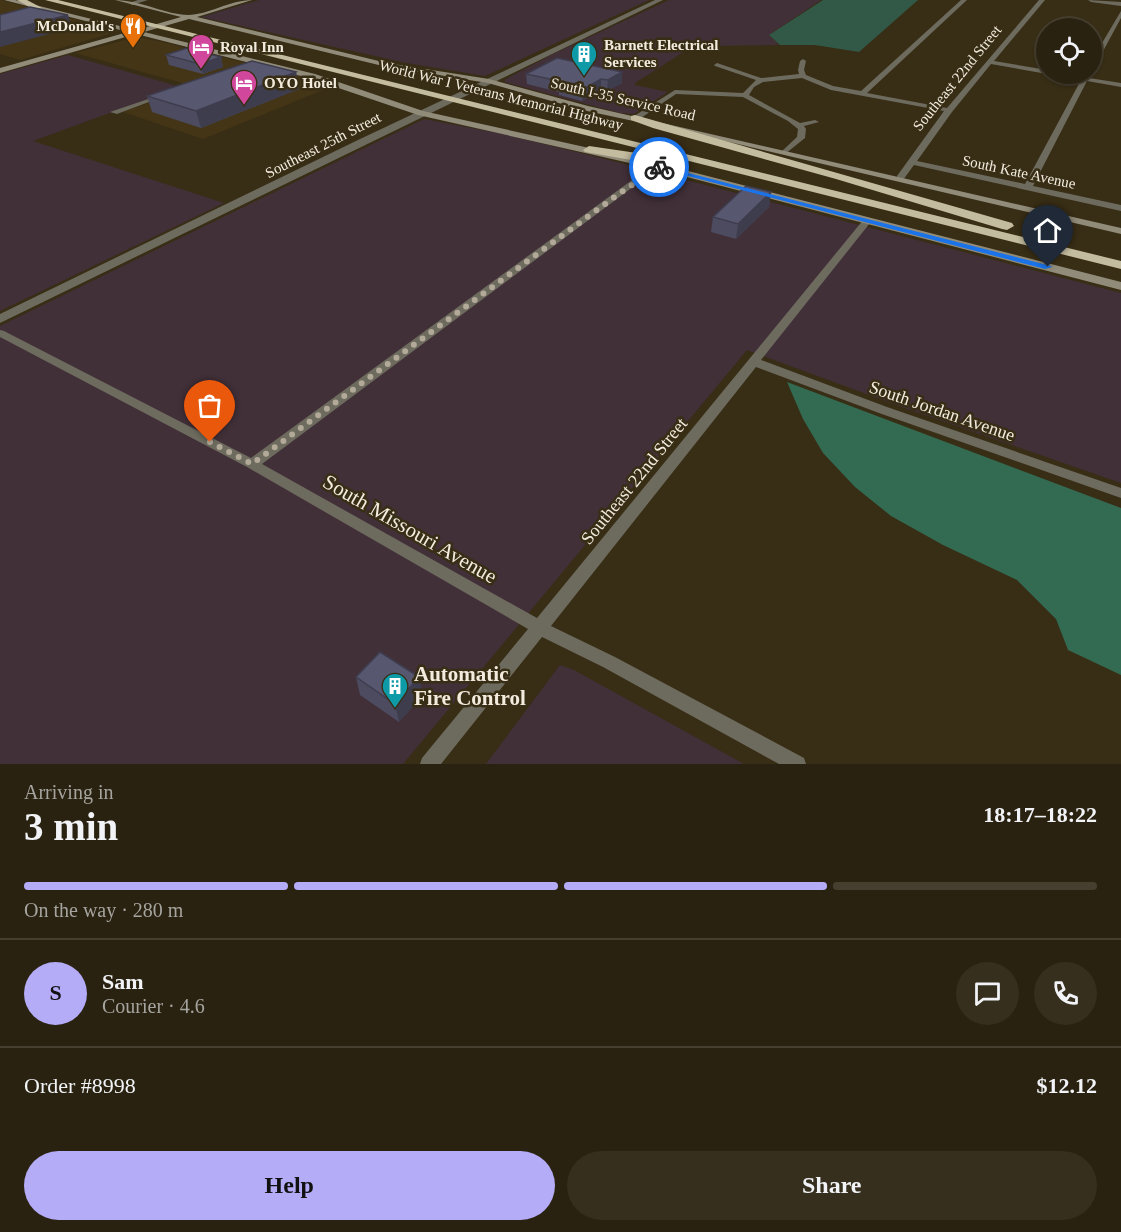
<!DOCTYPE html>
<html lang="en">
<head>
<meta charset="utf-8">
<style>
  body { margin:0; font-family:"Times New Roman",serif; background:#362f1e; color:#f1f3f6; height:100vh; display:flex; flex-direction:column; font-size:22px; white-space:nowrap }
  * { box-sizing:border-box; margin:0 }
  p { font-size:20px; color:#a5a49f }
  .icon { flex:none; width:33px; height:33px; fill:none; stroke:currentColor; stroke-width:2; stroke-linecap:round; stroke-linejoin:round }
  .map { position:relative; height:764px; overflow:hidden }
  .details { display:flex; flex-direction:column; background:#2a2210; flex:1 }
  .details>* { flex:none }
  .fabs { position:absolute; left:1036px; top:18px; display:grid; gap:12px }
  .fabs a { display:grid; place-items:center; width:66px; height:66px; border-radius:50%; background:#2a2210; box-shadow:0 2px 4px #0004,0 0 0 2px #463f30; font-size:30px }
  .pin { position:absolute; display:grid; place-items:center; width:51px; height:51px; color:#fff; margin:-62px -26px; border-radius:50% 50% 50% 0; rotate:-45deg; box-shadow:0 0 6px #0007 }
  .pin .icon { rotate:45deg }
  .courier { position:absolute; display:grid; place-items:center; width:60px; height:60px; margin:-30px; border:4px solid #1a73e8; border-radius:50%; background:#fff; color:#222; box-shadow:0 2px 8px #0007 }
  .head em { font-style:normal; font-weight:700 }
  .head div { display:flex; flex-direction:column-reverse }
  .head { display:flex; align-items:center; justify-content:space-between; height:102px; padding:0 24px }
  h1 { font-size:39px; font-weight:700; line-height:45px }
  .bar { display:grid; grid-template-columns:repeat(4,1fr); gap:9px 6px; align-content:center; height:72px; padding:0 24px }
  .bar i { height:8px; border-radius:4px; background:#463f30 }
  .bar .selected { background:#b5acf8 }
  .bar p { grid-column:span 4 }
  .line { display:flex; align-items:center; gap:15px; padding:0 24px; border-top:2px solid #463f30 }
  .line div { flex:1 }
  .round { display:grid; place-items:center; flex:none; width:63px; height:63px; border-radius:32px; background:#362f1e }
  .button { display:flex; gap:12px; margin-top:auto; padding:12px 24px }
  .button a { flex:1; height:69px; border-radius:36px; background:#b5acf8; color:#111; font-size:24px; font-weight:700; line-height:69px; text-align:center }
  .button a+a { background:#362f1e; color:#f1f3f6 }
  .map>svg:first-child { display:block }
</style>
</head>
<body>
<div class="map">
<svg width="1121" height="764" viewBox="0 0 1121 764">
  <rect width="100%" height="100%" fill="#382d15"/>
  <!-- built -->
  <path fill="#443516" d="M0,0H1L119,31L20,60L0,54Z
    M137,37L162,42L250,64L189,85L75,53Z
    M257,65L335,85L203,139L123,112Z"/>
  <!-- industrial -->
  <path fill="#423039" d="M259,0H649L485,76L406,63L201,17Z
    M669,0H821L769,35L779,45L703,46L682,53L635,83V85L668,92L634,114L620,113L504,82L506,79L553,54Z
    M68,55L181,87L33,141L224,203L0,311V74Z
    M424,119L503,134L605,159L1121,293V483L899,406L747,350L403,764H0V326Z
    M560,665L574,670L744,764H486Z"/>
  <!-- green -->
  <path fill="#325947" d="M823,0H918L859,52L815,45H780L769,35Z"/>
  <!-- forest -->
  <path fill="#336a52" d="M787,382L1121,508V675L1068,650L1056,619L1017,580L943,545L891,516L855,487L823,453L803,419Z"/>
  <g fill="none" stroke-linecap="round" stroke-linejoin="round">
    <!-- minor -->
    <path fill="#6d6a5e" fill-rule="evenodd" d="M138,0H148L132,5L129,3Z
      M961,0H967L867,93L947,108L1039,0H1045L994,61L1047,70V74H1049H1047L991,64L952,112L917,161L1025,184L1081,80L1053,74H1065L1083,77L1085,74H1091L1089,78L1121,83V87L1087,81L1033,186L1121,205V211L914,165L903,180H897V176L944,111L831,90L802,78L763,82L754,87L749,95L800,123L815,120L819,122L804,126L806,129L805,138L785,154L781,152L797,137L798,129L788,121L743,97L676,94L638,120L631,118L675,90L743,93L756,80L715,66L714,65L717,63L761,78L799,74L798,70L800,61L803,59L806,61L804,70L806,75L833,86L861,91Z
      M1088,0L1121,2V6L1091,2Z
      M1121,11V18L1095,66L1092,68V60Z
      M160,95L165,96L117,114L110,112Z
      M654,164L661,166L262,464L537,618L864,219H870V223L761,360L887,407L1121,488V498L879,413L756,367L551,626L615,657L804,758L806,764H779L603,667L542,637L441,764H420L422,758L528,629L247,467L0,337V330L4,331L251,458Z"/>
    <!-- tertiary -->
    <path fill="#6d6a5e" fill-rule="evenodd" d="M655,0H663L0,323V314L358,140Z"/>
    <!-- secondary -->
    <path fill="#918b79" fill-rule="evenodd" d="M4,0H15L136,30L181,17L115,0C140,0 167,15 188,15C208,15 230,0 252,0L197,17L387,63L489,79L588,106L1121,228V234L708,137L587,111L488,83L387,67L189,19L144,32L315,74L423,111L657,163L1121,282V290L656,169L418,115L309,78L136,34L0,73V68L128,32Z"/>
    <!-- motorway -->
    <path fill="#c4bc9f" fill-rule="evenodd" d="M17,0H27L42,8L35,10Z
      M45,0H58L1121,261V269Z
      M635,115L1012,223L1014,226L1007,230L1002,229L836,179L653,128L631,120V116Z
      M589,146L637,153L643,157L637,161L585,152L583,150Z"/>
  </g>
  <!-- wall -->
  <path fill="#4c4b60" d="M166,55L221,57L223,67L203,74L169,65Z
    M557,58L622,83L607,91L601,90L582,101L559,95V92L527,84L526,74Z
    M296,72L299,89L201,128L152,112L147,96Z
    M771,192L769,207L736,239L711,232L713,217Z
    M356,677H419L422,696L399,722L360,695Z"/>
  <!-- shaded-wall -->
  <path fill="#3e3d4e" d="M68,15L72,28L0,47V32Z
    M221,57L223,67L203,74L200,64Z
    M296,72L299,89L201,128L196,111Z
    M622,72V83L607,91L608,80Z
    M601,79V90L582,101V90Z
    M771,192L769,207L736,239L738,224Z
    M419,677L422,696L399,722L395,704Z"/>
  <!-- building -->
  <path fill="#585770" stroke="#3e3d4e" stroke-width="1.5" d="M30,7L68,15L0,32V15Z
    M187,48L221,57L200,64L166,55Z
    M557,58L622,72L608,80L601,79L582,90L559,84L564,82L526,74Z
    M252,61L296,72L196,111L147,96Z
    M746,186L771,192L738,224L713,217Z
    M380,652L419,677L395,704L356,677Z"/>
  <!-- route -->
  <path fill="#1a73e8" d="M657,165L1051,266L1052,267L1045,269L657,168Z"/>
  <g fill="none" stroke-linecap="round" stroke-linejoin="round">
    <!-- done -->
    <path stroke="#b2a998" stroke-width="6" stroke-dasharray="0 10.8" d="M210,442L252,464L620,193L659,167"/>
  </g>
  <!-- icons -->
  <defs>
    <g id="restaurant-pin" transform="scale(1.35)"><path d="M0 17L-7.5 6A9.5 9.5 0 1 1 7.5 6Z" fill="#e8710a" stroke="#382d15"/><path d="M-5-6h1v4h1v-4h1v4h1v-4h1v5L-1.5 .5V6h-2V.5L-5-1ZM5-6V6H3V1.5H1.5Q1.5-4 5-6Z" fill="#fff"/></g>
    <g id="hotel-pin" transform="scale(1.35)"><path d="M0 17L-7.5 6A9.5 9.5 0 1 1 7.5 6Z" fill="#d1479c" stroke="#382d15"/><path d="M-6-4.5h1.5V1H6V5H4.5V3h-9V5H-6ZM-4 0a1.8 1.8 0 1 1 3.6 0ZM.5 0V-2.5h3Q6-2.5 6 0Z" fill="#fff"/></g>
    <g id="building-pin" transform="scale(1.35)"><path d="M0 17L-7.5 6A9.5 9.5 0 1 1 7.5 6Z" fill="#0f9aa8" stroke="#382d15"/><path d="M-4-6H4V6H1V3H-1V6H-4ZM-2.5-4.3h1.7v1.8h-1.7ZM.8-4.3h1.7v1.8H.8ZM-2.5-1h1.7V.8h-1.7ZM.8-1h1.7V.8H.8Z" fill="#fff"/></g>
  </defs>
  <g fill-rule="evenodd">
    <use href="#restaurant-pin" x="133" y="26"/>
    <use href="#hotel-pin" x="201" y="47"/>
    <use href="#building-pin" x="584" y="54"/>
    <use href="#hotel-pin" x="244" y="83"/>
    <use href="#building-pin" x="395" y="686"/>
  </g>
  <g text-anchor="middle" stroke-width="5" stroke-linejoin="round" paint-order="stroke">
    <!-- far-poi labels -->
    <g font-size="15" font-weight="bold" fill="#f3ecde" stroke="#382d15" text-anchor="start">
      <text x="114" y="31" text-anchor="end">McDonald's</text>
      <text x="604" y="50">Barnett Electrical<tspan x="604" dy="17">Services</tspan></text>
      <text x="220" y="52">Royal Inn</text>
      <text x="264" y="88">OYO Hotel</text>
    </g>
    <!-- far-street labels -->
    <g font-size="15" fill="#f3ecde" stroke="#382d15">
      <text transform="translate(957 78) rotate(-51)" y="5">Southeast 22nd Street</text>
      <text transform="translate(501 95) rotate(14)" y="5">World War I Veterans Memorial Highway</text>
      <text transform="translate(623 99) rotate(13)" y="5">South I-35 Service Road</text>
      <text transform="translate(323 145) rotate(-27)" y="5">Southeast 25th Street</text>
      <text transform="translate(1019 172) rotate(12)" y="5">South Kate Avenue</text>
    </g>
    <!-- street labels -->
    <g font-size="18" fill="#f3ecde" stroke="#382d15">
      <text transform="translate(942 411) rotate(19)" y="6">South Jordan Avenue</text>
      <text transform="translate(634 481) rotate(-51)" y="6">Southeast 22nd Street</text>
    </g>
    <!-- near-street labels -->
    <g font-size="21" fill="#f3ecde" stroke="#382d15">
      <text transform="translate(410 529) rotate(30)" y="7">South Missouri Avenue</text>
    </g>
    <!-- near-poi labels -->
    <g font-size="21" font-weight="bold" fill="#f3ecde" stroke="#382d15" text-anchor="start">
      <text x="414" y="681">Automatic<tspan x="414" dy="24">Fire Control</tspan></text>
    </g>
  </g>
</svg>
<div class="fabs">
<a><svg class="icon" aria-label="locate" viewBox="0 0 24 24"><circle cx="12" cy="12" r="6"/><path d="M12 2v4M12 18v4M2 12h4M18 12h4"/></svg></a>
</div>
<div class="pin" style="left:210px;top:442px;background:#ea580c"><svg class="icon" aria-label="bag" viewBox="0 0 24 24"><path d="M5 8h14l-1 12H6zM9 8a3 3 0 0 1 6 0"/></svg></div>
<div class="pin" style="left:1048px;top:267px;background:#1f2937"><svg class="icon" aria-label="home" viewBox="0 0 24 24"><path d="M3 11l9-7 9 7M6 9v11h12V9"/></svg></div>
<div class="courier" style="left:659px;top:167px"><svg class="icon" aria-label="bike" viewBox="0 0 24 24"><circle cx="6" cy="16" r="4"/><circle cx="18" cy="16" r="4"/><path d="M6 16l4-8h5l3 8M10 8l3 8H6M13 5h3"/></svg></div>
</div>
<section class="details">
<div class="head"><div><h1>3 min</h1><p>Arriving in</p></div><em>18:17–18:22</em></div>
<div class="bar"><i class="selected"></i><i class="selected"></i><i class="selected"></i><i></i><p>On the way · 280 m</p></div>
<div class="line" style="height:108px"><b class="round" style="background:#b5acf8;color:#111">S</b><div><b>Sam</b><p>Courier · 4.6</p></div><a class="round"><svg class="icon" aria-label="chat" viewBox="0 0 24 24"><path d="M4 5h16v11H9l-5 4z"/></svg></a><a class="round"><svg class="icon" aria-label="phone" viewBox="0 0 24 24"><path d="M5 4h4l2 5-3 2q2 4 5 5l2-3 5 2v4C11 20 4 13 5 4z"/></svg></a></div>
<div class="line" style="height:78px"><div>Order #8998</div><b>$12.12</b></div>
<div class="button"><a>Help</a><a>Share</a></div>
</section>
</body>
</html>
